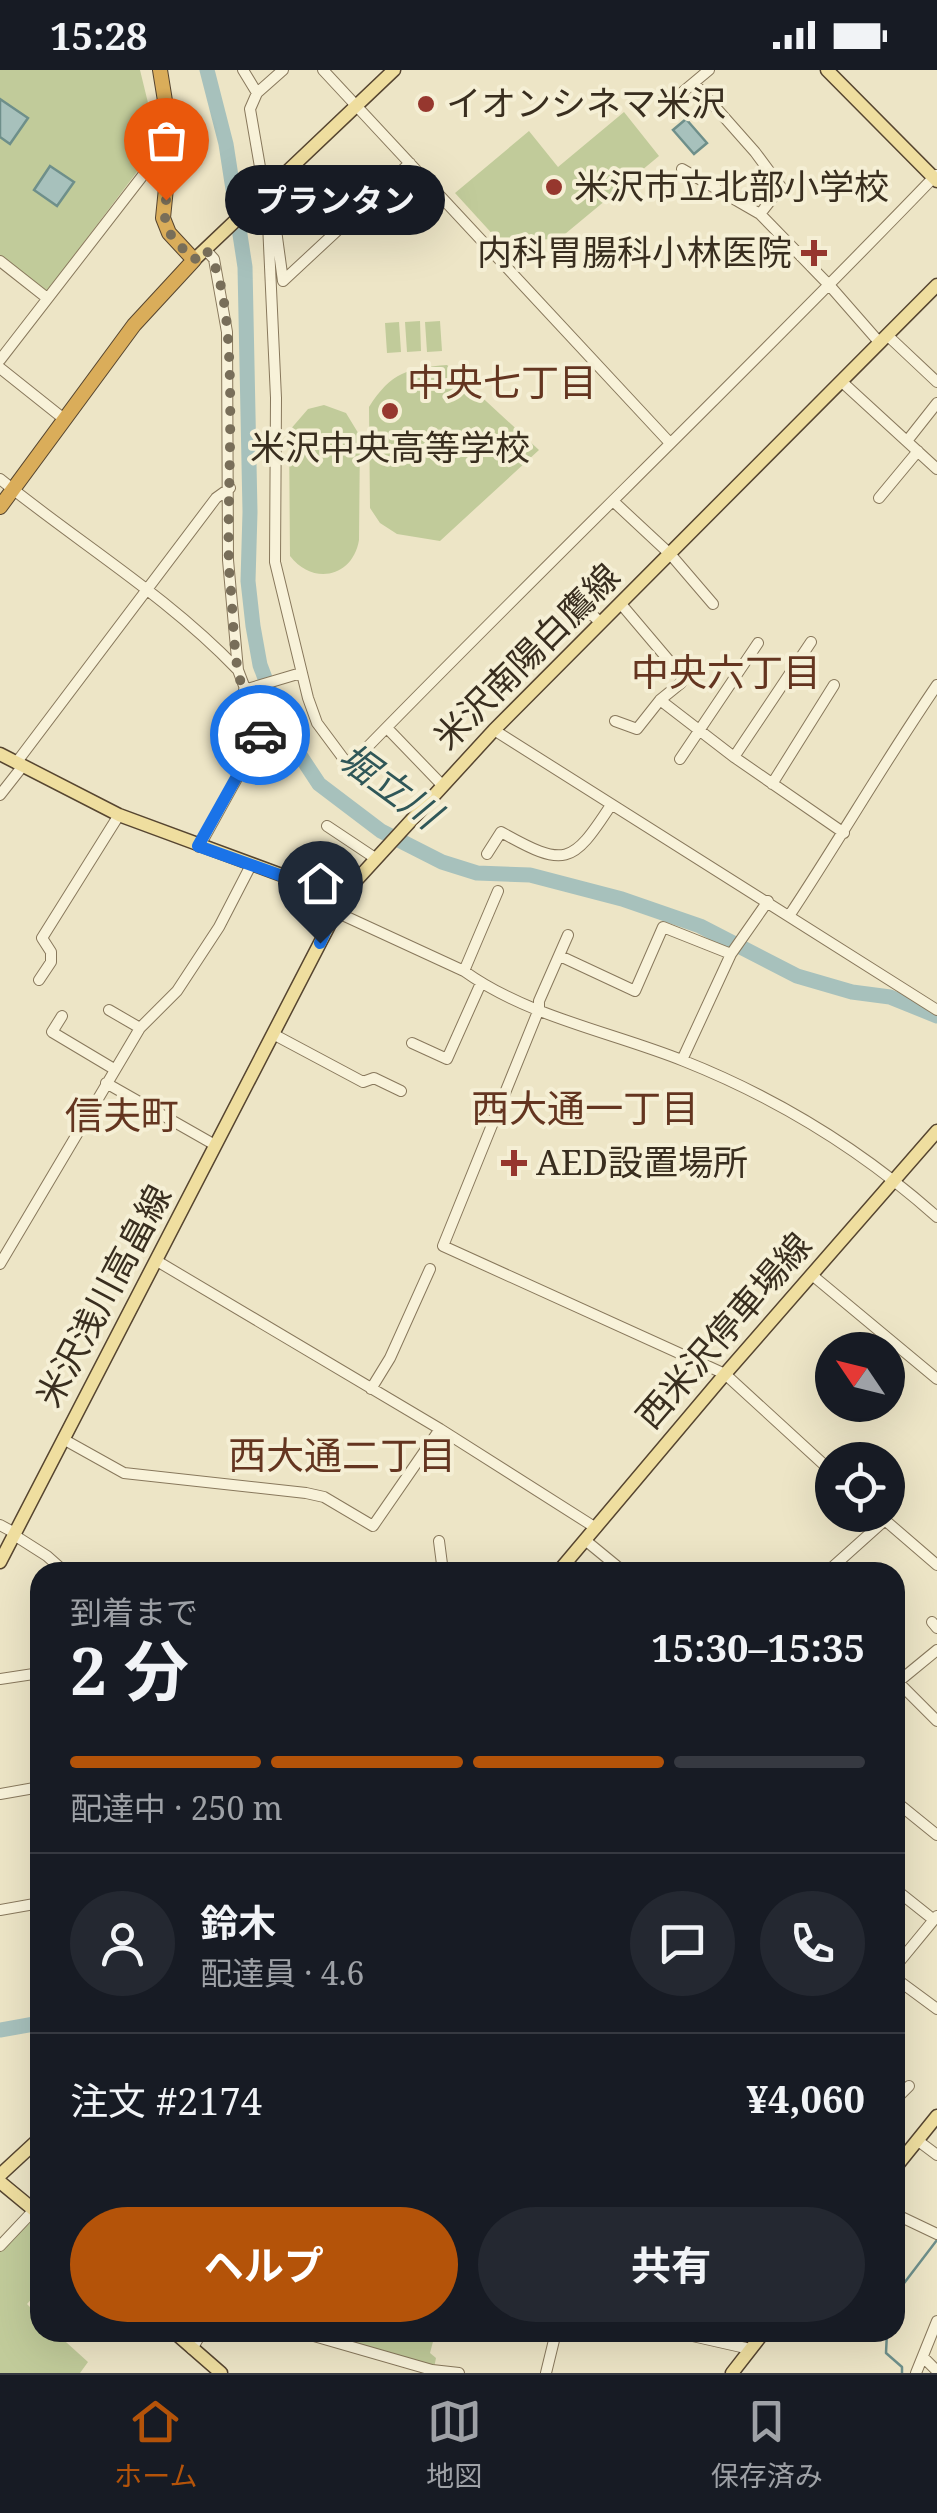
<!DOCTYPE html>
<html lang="ja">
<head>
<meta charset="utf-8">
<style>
  body { margin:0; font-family:"Noto Serif","Noto Sans JP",serif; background:#242831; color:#f1f3f6; height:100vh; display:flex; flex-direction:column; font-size:38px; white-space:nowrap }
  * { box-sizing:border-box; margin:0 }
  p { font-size:32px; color:#9ea1a6 }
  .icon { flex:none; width:55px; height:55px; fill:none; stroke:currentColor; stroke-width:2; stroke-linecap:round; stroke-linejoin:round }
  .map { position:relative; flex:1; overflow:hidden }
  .panel { position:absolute; left:30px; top:1492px; width:875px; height:780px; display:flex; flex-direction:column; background:#171b24; border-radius:30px; box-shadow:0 10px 40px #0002 }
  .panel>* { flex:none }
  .needle { width:65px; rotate:305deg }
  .fabs { position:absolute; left:815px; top:1262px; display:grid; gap:20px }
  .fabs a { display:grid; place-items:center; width:90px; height:90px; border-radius:50%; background:#171b24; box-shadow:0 10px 40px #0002; font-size:50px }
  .pin { position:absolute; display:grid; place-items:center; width:85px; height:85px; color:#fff; margin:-102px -42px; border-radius:50% 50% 50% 0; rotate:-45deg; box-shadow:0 0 10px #0007 }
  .pin .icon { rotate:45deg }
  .courier { position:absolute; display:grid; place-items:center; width:100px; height:100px; margin:-50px; border:8px solid #1a73e8; border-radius:50%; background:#fff; color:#222; box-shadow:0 2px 12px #0007 }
  .bubble { position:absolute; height:70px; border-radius:35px; background:#171b24; box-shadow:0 10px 40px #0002; font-size:32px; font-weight:700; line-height:70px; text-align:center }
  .summary em { font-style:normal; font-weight:700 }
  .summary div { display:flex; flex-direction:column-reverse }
  .summary { display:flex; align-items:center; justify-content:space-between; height:170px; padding:0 40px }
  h1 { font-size:65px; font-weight:700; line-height:75px }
  .bar { display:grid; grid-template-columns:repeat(4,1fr); gap:15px 10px; align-content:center; height:120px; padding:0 40px }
  .bar i { height:12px; border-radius:8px; background:#363941 }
  .bar .active { background:#b45309 }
  .bar p { grid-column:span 4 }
  .line { display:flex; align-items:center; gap:25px; padding:0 40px; border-top:2px solid #363941 }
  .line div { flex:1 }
  .round { display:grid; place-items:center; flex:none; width:105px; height:105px; border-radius:52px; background:#242831 }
  .cta { display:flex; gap:20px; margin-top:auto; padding:20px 40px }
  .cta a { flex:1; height:115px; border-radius:60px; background:#b45309; color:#fff; font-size:40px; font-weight:700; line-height:115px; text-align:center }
  .cta a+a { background:#242831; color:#f1f3f6 }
  .status { display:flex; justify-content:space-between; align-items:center; height:70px; padding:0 50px; background:#171b24; direction:ltr }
  .status svg { height:28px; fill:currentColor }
  .tabs { display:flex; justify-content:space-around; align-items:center; height:140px; border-top:2px solid #363941; background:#171b24; font-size:28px; color:#9ea1a6 }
  .tabs a { display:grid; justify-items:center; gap:5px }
  .tabs .active { color:#b45309 }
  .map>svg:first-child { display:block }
</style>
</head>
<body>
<div class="status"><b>15:28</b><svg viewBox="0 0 49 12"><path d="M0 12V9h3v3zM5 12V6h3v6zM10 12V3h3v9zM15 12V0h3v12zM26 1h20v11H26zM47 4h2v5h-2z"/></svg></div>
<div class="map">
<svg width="937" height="2303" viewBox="0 0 937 2303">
  <rect width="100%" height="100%" fill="#ede5c6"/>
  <!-- green -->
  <path fill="#c1cb9a" d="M0,0H140L158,74L47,221L0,185Z
    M624,42L659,86L559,169L519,170L507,180L455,123L529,61L558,97Z
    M420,251L421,281L407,282L405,252Z
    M440,251L442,281L427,282L425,252Z
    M399,252L401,282L387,283L385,253Z
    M447,295L539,380L440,471L397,464L380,453L370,438L369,337C391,302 409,298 447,295Z
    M324,335L346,343L360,366L359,470C353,507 313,516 290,486L289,361L308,339Z
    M29,2151L40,2160V2220L27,2234L40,2247V2262L56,2263L88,2292L80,2303H0V2180Z
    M429,2262L435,2264L430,2283L436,2288L434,2298L306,2263Z"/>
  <!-- water -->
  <path fill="#a7c1bc" stroke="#6e8f8a" stroke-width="2.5" d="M0,29L28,48L10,74L0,67Z
    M686,49L707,73L694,84L673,60Z
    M50,96L74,112L57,136L34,120Z"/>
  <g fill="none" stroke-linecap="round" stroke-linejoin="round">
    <!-- stream -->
    <path stroke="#6e8f8a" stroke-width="2.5" d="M895,2225L937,2170
      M887,2262L886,2283L902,2297V2303"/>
    <!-- river -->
    <path stroke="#a7c1bc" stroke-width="15" d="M207,0L226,74L245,197L250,442L248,511L253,556L260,595L286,664L319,714L381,761L442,792L477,803L530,805L622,829L700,856L797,906L852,922L890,927L937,946
      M0,1960L40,1953"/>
    <!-- minor casing -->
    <g stroke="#88785c" stroke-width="12">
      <path id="minor" d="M243,0L257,23
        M283,0L257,23L250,39L260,97L273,138L283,211
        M323,0L670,373
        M694,13L755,82L781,117L760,144
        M679,25L709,0
        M682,99L760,144L830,216L879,272
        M268,153L276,328L275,492L308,628L317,653L349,696C542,497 744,305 936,105
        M0,191L47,228
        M283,211L410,93
        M887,265L937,312
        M0,290L171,69
        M0,298L64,349
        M841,311L937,399
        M907,371L937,333
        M0,409C79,473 167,526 237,599
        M879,428L918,381
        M613,431L671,485L713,534
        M572,526L601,553
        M244,620L301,603
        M660,630L734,687L844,763
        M615,651L637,659L660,630L681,613L682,606L621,534
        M387,658L442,715
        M494,660L937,940
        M734,687L811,572
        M680,689L758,573
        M16,693L216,428L230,418
        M772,714L834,615
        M0,725L22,697
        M327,756L375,788
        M199,777L262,663L238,600L228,490L227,262L214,189L205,179
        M487,784L501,762C565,798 572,795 611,735
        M336,842L464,901C528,947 612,962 684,991C777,1028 862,1080 937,1147
        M789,846C840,769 885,691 937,615
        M568,865L539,931V939L443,1176L725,1304L832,1402
        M560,886L635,921L663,857L731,884
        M464,901L498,821
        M39,910L51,892V882L42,868L119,745
        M109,940L140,958
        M62,946L52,962L114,999
        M273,964L363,1012L374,1008L401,1021
        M412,973L447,989L481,913
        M682,990L731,884L768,831
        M106,1013L215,1075
        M157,1191L440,1359L596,1458
        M0,1194L140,958L177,921L219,857L251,795
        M812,1205L937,1309
        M371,1319L390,1288L430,1199
        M63,1369L124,1403L306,1423L324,1427L373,1456L440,1359
        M879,1445L937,1495
        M0,1455L15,1463
        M14,1465L47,1486L65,1502
        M585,1470L624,1502
        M439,1471L443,1502
        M827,1502L885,1450
        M932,1552L937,1558
        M937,1580L898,1612L937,1651
        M0,1609L40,1603
        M0,1724L40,1717
        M895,1731L937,1765
        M895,1819L934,1850
        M0,1840L40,1833
        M895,1897L937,1846
        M895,1908L937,1939
        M895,2030L909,2016
        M917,2070L937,2085
        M895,2144L937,2164
        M0,2176L34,2140
        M300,2262L432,2300L431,2303
        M675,2262L750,2279
        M192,2279L202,2262
        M923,2287L937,2301
        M432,2300L459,2303
        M546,2303L556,2262
        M916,2303L937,2251"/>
    </g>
    <!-- major casing -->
    <g stroke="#564530" stroke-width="15">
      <path id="major" d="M827,0L937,111
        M194,190L394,0
        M0,684L119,745L341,827
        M0,1492L336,842L341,827L494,660L937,215
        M558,1502L725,1304L937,1061
        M895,2098L937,2046
        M0,2105L40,2068
        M0,2112L40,2145
        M174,2262L221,2303
        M732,2303L764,2262"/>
    </g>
    <!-- highway casing -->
    <g stroke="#564530" stroke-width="16">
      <path id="highway" d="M0,437L134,255L194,190L169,163L163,148L171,68L160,0"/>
    </g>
    <!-- minor -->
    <use href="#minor" stroke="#f8f2d9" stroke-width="10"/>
    <!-- major -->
    <use href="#major" stroke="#efde9f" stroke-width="12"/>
    <!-- highway -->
    <use href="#highway" stroke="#daad5a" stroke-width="14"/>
  </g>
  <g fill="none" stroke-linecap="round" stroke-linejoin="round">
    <!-- done -->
    <path stroke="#786e59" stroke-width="10" stroke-dasharray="0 18" d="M166,130C161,162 173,168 194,190L205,179C246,226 223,440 230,510C233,540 233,572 238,602C242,624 261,642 260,665"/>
    <!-- route -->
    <path stroke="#1a73e8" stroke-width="12" d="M260,665L198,776L341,827L320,873"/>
  </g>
  <!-- markers -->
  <g fill="#96372e" stroke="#f5efd5" stroke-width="4">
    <circle cx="426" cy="34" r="10"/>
    <circle cx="554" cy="117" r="10"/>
    <path d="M809 168h10v10h10v10h-10v10h-10v-10h-10v-10h10z"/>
    <circle cx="390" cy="341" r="10"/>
    <path d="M509 1078h10v10h10v10h-10v10h-10v-10h-10v-10h10z"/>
  </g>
  <g text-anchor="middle" stroke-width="8" stroke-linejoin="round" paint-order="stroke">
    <!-- poi labels -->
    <g font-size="35" fill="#392e1f" stroke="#f5efd5" text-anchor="start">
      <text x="446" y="46">イオンシネマ米沢</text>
      <text x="574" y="129">米沢市立北部小学校</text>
      <text x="792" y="195" text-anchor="end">内科胃腸科小林医院</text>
      <text x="390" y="390" text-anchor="middle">米沢中央高等学校</text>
      <text x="536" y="1105">AED設置場所</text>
    </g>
    <!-- street labels -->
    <g font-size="35" fill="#392e1f" stroke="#f5efd5">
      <text transform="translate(527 587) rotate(-45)" y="12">米沢南陽白鷹線</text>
      <text transform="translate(104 1226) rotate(-62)" y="12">米沢浅川高畠線</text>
      <text transform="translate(724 1261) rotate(-49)" y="12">西米沢停車場線</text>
    </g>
    <!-- neighbourhood labels -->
    <g font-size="38" fill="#643520" stroke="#f5efd5">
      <text x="502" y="326">中央七丁目</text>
      <text x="726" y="616">中央六丁目</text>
      <text x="585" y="1052">西大通一丁目</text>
      <text x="122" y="1059">信夫町</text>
      <text x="342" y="1399">西大通二丁目</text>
    </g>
    <!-- water labels -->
    <g font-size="38" font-style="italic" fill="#2f5758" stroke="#f5efd5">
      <text transform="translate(389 716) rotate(36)" y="13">堀立川</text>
    </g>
  </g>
</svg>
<div class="fabs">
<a><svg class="needle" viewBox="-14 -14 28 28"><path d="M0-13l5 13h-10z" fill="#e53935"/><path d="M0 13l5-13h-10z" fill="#9ea1a6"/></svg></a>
<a><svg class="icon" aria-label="locate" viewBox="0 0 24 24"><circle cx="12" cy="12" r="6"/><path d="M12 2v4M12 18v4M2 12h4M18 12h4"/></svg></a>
</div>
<div class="pin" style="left:166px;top:130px;background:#ea580c"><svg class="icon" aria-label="bag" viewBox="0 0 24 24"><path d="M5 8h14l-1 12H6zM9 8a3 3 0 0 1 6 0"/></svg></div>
<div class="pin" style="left:320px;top:873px;background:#1f2937"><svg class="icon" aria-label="home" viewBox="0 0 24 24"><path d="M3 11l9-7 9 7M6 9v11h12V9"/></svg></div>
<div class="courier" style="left:260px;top:665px"><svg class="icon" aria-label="car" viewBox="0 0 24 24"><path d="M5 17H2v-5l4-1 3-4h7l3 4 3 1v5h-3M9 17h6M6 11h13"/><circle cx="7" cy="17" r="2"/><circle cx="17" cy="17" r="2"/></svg></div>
<div class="bubble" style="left:225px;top:95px;width:220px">プランタン</div>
<section class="panel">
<div class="summary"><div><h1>2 分</h1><p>到着まで</p></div><em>15:30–15:35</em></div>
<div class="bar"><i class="active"></i><i class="active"></i><i class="active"></i><i></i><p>配達中 · 250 m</p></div>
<div class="line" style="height:180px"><a class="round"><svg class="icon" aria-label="person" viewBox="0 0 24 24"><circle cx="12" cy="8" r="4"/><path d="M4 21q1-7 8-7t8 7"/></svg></a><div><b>鈴木</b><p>配達員 · 4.6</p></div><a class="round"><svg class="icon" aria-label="chat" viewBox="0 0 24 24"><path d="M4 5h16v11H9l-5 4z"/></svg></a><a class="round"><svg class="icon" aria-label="phone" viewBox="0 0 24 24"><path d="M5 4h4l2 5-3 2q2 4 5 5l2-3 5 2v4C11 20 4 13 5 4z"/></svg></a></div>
<div class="line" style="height:130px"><div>注文 #2174</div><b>¥4,060</b></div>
<div class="cta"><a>ヘルプ</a><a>共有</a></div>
</section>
</div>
<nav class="tabs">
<a class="active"><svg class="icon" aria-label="home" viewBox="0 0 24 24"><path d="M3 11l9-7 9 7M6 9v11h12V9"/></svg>ホーム</a>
<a><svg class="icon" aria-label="map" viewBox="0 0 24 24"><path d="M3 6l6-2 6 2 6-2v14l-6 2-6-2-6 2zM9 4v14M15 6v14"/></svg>地図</a>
<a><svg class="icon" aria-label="saved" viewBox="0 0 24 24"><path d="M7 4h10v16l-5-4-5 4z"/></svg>保存済み</a>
</nav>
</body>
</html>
